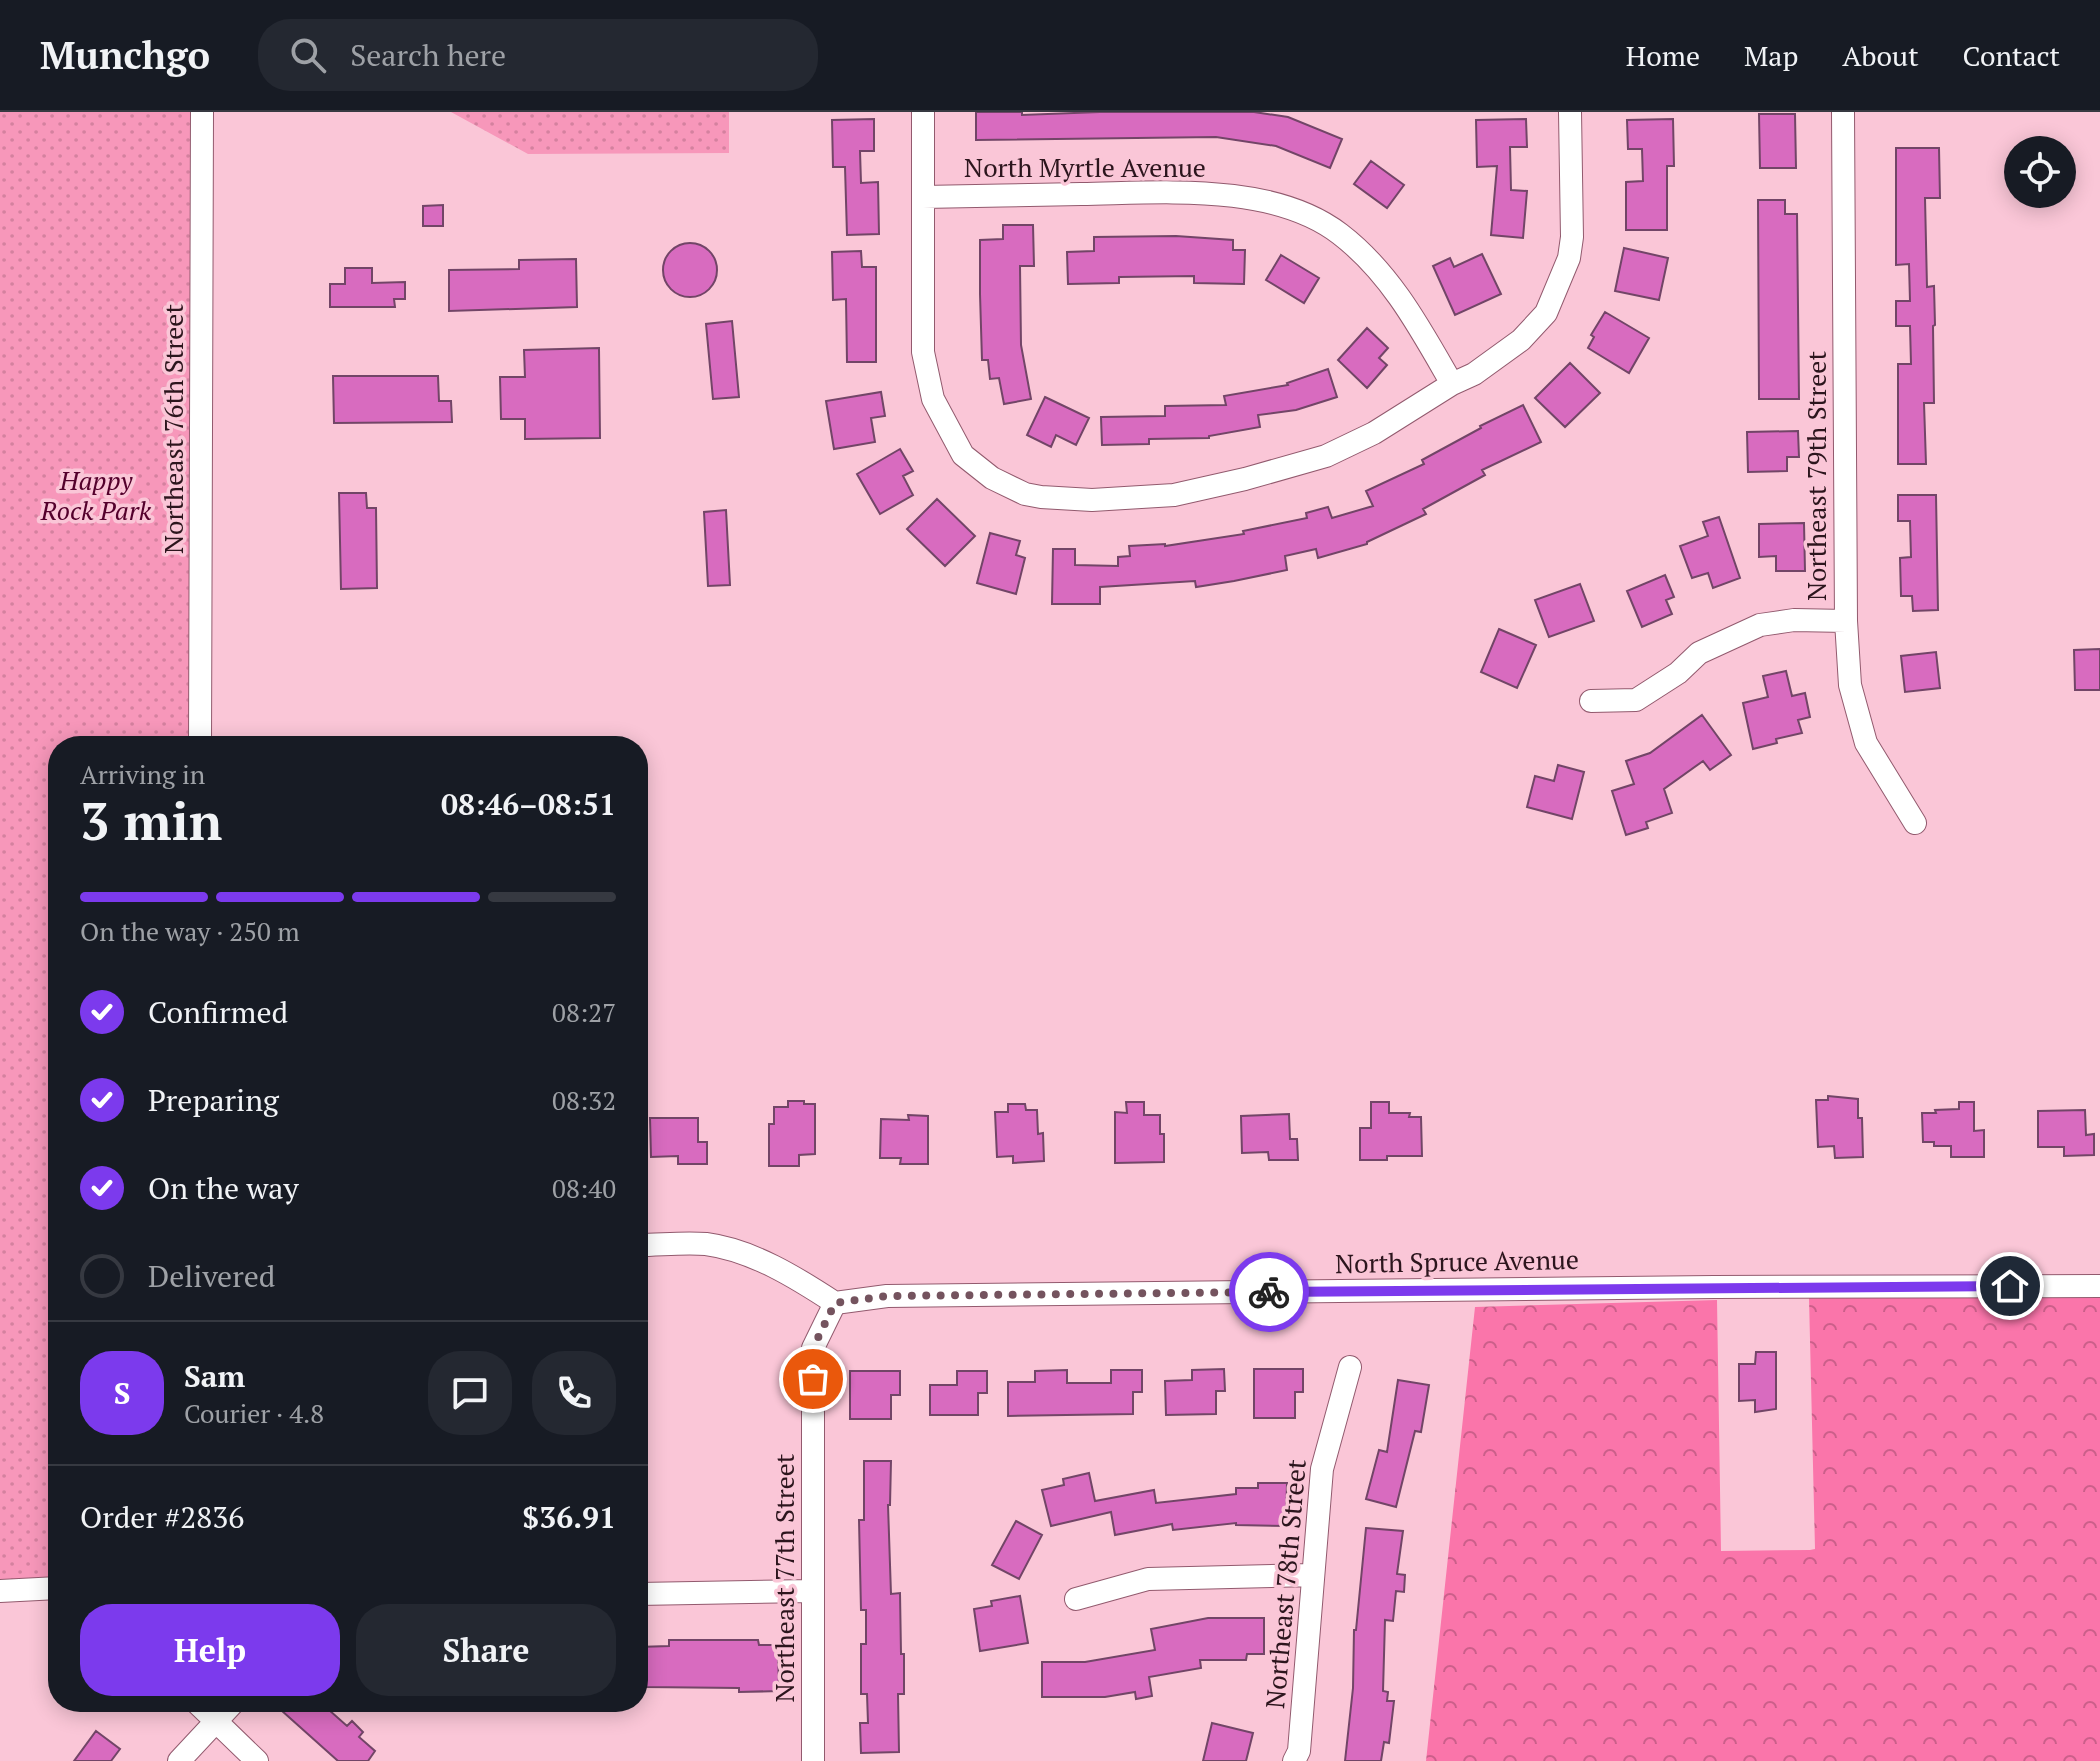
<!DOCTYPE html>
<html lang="en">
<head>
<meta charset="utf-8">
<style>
  body { margin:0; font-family:"PT Serif",serif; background:#242831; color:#f1f3f6; height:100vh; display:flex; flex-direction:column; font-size:30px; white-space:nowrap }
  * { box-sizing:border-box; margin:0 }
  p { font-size:26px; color:#9ea1a6 }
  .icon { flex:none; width:44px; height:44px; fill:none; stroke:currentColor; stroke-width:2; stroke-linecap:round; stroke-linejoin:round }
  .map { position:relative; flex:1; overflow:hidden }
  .panel { position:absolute; left:48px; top:624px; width:600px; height:976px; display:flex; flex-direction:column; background:#171b24; border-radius:32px; box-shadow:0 4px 20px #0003 }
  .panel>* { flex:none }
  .tools { position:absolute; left:2004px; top:24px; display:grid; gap:16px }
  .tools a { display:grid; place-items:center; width:72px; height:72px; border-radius:50%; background:#171b24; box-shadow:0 4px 20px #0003; font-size:40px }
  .pin { position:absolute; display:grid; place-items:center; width:68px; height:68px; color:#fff; margin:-34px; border:4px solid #fff; border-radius:50%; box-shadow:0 2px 8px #0007 }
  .courier { position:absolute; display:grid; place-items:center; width:80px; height:80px; margin:-40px; border:6px solid #7c3aed; border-radius:50%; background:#fff; color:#222; box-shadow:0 2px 10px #0007 }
  .summary em { font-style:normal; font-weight:800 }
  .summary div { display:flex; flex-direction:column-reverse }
  .summary { display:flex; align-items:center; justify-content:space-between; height:136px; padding:0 32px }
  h1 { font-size:52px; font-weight:800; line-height:60px }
  .bar { display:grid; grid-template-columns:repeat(4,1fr); gap:12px 8px; align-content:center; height:96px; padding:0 32px }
  .bar i { height:10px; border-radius:6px; background:#363941 }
  .bar .current { background:#7c3aed }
  .bar p { grid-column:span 4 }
  .line { display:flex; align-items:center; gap:20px; padding:0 32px; border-top:2px solid #363941 }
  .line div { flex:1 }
  .round { display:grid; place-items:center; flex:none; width:84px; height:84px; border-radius:32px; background:#242831 }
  ol { padding:0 32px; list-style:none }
  li { display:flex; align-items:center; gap:24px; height:88px }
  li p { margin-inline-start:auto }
  li .icon { padding:8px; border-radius:50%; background:#7c3aed; color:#fff; stroke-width:4 }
  li:last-child { color:#9ea1a6 }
  li i { width:44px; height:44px; border:4px solid #363941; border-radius:50% }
  .button { display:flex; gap:16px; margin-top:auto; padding:16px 32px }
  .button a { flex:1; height:92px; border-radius:32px; background:#7c3aed; color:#fff; font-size:32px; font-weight:800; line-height:92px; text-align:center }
  .button a+a { background:#242831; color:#f1f3f6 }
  header { display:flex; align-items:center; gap:48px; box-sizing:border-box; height:112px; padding:0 40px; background:#171b24; border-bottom:2px solid #363941 }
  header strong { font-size:38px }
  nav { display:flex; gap:44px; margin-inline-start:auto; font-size:28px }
  .search { width:560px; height:72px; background:#242831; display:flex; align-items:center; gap:20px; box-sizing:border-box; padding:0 28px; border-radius:32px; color:#9ea1a6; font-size:30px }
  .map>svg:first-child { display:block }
</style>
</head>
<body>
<header>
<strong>Munchgo</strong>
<div class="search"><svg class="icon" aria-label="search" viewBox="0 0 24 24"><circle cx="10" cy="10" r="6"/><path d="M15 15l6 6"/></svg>Search here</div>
<nav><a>Home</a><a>Map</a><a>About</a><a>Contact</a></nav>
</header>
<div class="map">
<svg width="2100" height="1649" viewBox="0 0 2100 1649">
  <defs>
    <pattern id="forest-crowns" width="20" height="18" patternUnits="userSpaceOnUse" patternTransform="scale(2)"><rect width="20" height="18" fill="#fa75aa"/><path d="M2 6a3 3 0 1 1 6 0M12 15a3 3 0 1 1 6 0" fill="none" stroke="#cb5f8a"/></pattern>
    <pattern id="park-dots" width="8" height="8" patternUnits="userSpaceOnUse" patternTransform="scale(2)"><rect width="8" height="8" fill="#f797ba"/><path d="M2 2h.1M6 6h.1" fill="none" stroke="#d4819f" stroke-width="1.8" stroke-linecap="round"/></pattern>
  </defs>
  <rect width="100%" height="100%" fill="#fac6d7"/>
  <!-- forest -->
  <path fill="url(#forest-crowns)" d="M2100,1185V1649H1426L1475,1195L1717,1188L1721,1439L1810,1438L1815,1437L1809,1186Z"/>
  <!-- park -->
  <path fill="url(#park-dots)" d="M0,0H190L194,634H58V1472L0,1473Z
    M451,0H729V41L528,42Z"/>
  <!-- building -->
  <path fill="#d86bbf" stroke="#724567" stroke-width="2" d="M976,0H1022V3L1100,0H1254L1288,5L1342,27L1330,56L1276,34L1216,25L976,28Z
    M1759,2H1795L1796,56H1760Z
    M874,7V39H860L861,71L878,70L879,122L847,123L845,55H833L832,8Z
    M1526,7L1527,35H1510L1511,78L1527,79L1523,126L1491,123L1497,54L1477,55L1476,8Z
    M1673,7L1674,54H1667V118H1626V70L1643,69L1642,37H1628L1627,8Z
    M1896,36H1939L1940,86H1925L1927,175L1934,174L1935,213L1933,214L1934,291H1924L1926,352H1898V252H1911L1910,214H1896V189H1910L1909,152L1896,153Z
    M1371,49L1404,73L1387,96L1354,72Z
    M1758,88H1785V102H1797L1799,287H1759Z
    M443,93V114H423V94Z
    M1003,113H1033L1034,154H1020L1021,233L1031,287L1004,292L999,266L990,267L988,248H982L980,182V128L1003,127Z
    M1176,124L1233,128V138H1245L1244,172L1194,171V164L1119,165V171L1068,172L1067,140L1094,139V125Z
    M663 158a27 27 0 1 1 54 0a27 27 0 1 1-54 0Z
    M1624,136L1668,146L1659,188L1615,179Z
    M861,139L862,155H876V250H847L846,187L833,188L832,140Z
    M1482,142L1501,182L1455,203L1433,154L1450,146L1454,155Z
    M1281,143L1319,166L1304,191L1266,168Z
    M576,147L577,195L449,199V158L519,157V148Z
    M345,156H372V171L405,170V187H394L395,195H330V172H345Z
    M1605,200L1649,226L1629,261L1588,236L1594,225L1591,223Z
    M732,209L739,285L713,287L706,212Z
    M1367,216L1388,236L1379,246L1387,253L1367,276L1338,248Z
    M599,236L600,326L525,327V307H501L500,265H525L524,238Z
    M1570,251L1600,281L1565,315L1535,286Z
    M1328,257L1337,285L1296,298L1258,303L1260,315L1209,324V326L1149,327V332L1102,333L1101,305L1165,304V294L1226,293L1224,284L1288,273L1287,271Z
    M333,264H438L439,289H451L452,310L334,311Z
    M881,280L885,304L871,306L875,330L834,337L826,289Z
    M1045,285L1089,306L1076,333L1056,323L1051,335L1027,323Z
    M1523,293L1541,330L1482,358L1485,363L1423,397L1426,402L1367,430V432L1318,446L1316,437L1285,444L1287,458L1234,469L1196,475L1195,469L1100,475V492H1052L1053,437H1075V453L1118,454V445L1130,444L1129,434L1165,432V434L1244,422L1243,419L1307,406L1306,401L1328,395L1332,406L1373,394L1366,379L1424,352L1422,348L1481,316L1480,314Z
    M1798,319L1799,345H1787V359L1748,360L1747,320Z
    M900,337L913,359L903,364L913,383L880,402L857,362Z
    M339,381H366L367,396H376L377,476L341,477Z
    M1898,383H1936L1938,498L1913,499L1912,484H1901L1900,446L1911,445L1910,409H1898Z
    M937,387L975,424L945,454L907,417Z
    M726,398L730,473L708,474L704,400Z
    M1719,405L1740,466L1713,476L1708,461L1692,466L1680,434L1708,424L1703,410Z
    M1804,411L1805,459H1776V444L1759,445V412Z
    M990,421L1020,429L1016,443L1025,446L1016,482L977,471Z
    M1665,463L1674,485L1666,488L1672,502L1642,515L1627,479Z
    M1580,472L1594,509L1549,525L1535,488Z
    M1499,517L1536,533L1517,576L1481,560Z
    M2100,537V578H2075L2074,538Z
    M1936,540L1940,576L1905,580L1901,544Z
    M1786,559L1792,584L1805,581L1810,605L1798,608L1802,621L1776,627L1777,631L1753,637L1743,591L1768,585L1763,564Z
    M1702,603L1731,643L1710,658L1703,649L1664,677L1672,701L1646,710L1648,716L1626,723L1612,679L1634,672L1626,649L1650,641Z
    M1558,653L1584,660L1572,707L1527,695L1535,664L1554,669Z
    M1828,984L1858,987V1006H1862L1863,1045L1835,1046L1834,1034L1818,1035L1816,988H1828Z
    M788,989H804V992H815V1042L799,1043V1054H769V1012H774V995H788Z
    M1126,990H1144V1003H1160V1022H1164V1050L1115,1051V1000L1127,1001Z
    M1371,990H1389V1001H1410L1409,1005H1421L1422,1044H1387V1048H1360V1016H1371Z
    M1959,990H1974V1019L1984,1018V1045H1951V1034H1934V1030H1923L1922,1001H1936L1935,998L1959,997Z
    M1008,992H1025L1026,998H1037L1038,1022L1043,1021L1044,1049L1013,1051V1044L997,1045L995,1000H1008Z
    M2085,998L2086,1023L2094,1022V1043L2064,1044V1035H2038V999Z
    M1289,1002L1290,1027H1297L1298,1048H1269L1268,1040L1242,1041L1241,1004Z
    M908,1003L928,1004V1052H900L901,1046H880L881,1007L909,1008Z
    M650,1006H698V1030H707V1052H678V1044L651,1045Z
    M1756,1240H1776V1297L1755,1300V1288L1739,1289V1252H1755Z
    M1224,1257L1225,1279H1216V1302L1166,1303L1165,1269L1192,1268V1258Z
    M1254,1257H1303V1280H1295V1306H1254Z
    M1067,1258V1271H1111V1258H1142V1280H1133V1302L1008,1304V1270H1035V1259Z
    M850,1259H900V1283H891V1307H850Z
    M957,1259H987V1281H978V1303H930V1273H957Z
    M1398,1268L1429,1273L1421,1320L1415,1319L1396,1395L1366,1387L1379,1338L1387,1340Z
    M864,1349H891L890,1393H888L891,1482L900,1481L901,1542H904V1582H898L899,1640L861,1641L860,1611H868L867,1582H861V1532H866V1498H861L859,1408H864Z
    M1089,1361L1095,1389L1154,1378L1156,1391L1236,1382V1376H1258V1371H1287L1286,1414L1236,1413V1411L1173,1418L1172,1412L1115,1423L1111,1400L1051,1414L1042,1378L1064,1373L1063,1367Z
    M1016,1409L1042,1423L1019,1467L992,1453Z
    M1366,1416L1403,1419L1397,1462L1405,1463L1404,1480L1396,1479L1393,1509L1385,1508L1383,1579L1388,1580L1387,1589H1394L1389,1631L1384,1630L1381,1649H1345L1353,1576L1354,1518H1356Z
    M1020,1484L1028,1531L980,1539L974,1497L992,1494L991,1489Z
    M1208,1506H1264V1542H1247L1246,1548H1200L1201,1556L1149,1565L1152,1584L1136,1587L1135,1580L1105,1585H1042V1550H1085L1155,1538L1151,1517Z
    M669,1528H758L759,1533H778L779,1579L739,1580V1576L645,1575V1572L638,1573V1535L669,1534Z
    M272,1590H320L347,1614L352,1609L363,1620L359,1625L375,1639L368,1649H338Z
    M1212,1611L1253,1621L1246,1649H1203Z
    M96,1619L120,1637L111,1649H74Z"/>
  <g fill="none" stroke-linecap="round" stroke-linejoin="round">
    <!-- minor casing -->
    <g stroke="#925a6e" stroke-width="24">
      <path id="minor" d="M923,0V240L933,287L963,343L992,366L1025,382L1041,385L1092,388L1174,383L1245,367L1326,344L1374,321L1452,272L1474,262L1521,228L1546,201L1569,146L1572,125L1570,0
        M1843,0L1846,509L1850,573L1866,631L1915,711
        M923,85C976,84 1028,83 1081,82C1162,81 1272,70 1340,122C1391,161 1421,218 1452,272
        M1591,589L1636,588L1678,561L1699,541L1760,513L1794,508L1846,509
        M200,634L202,0
        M638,1133C660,1133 684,1130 706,1132C752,1138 797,1166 835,1191L887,1184L1714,1175L2100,1174
        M0,1479L58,1476
        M638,1482L811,1479
        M1076,1487L1148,1467L1313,1463
        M196,1590L257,1649
        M179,1649L234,1590
        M813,1649V1236L835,1191
        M1294,1649L1299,1639L1322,1357L1350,1255"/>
    </g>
    <!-- minor -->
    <use href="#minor" stroke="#fff" stroke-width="22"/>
  </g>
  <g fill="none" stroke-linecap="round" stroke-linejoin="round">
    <!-- done -->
    <path stroke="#74535e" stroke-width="8" stroke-dasharray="0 14.4" d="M813,1267V1236L835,1191L887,1184L1269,1180"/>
    <!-- route -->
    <path stroke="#7c3aed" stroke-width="10" d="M1269,1180L2010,1174"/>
  </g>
  <g text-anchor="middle" stroke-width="7" stroke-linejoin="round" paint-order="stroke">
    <!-- street labels -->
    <g font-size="26" fill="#2c151d" stroke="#fac6d7">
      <text x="1085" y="65">North Myrtle Avenue</text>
      <text transform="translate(174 317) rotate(-90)" y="9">Northeast 76th Street</text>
      <text transform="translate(1817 364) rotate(-90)" y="9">Northeast 79th Street</text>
      <text transform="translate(1457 1150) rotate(-1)" y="9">North Spruce Avenue</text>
      <text transform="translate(785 1466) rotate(-90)" y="9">Northeast 77th Street</text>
      <text transform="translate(1286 1472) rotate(-85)" y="9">Northeast 78th Street</text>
    </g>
    <!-- park labels -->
    <g font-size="26" font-style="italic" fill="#54002c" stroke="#fac6d7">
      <text x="96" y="378">Happy<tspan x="96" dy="30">Rock Park</tspan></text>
    </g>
  </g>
</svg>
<div class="tools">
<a><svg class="icon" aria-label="locate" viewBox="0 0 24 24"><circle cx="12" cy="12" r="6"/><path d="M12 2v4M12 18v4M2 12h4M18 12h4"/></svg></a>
</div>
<div class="pin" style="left:813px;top:1267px;background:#ea580c"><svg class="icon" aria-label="bag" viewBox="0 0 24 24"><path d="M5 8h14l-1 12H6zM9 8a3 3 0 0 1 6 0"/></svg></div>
<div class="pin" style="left:2010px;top:1174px;background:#1f2937"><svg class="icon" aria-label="home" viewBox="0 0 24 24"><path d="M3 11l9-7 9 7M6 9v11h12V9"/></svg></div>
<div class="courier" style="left:1269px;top:1180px"><svg class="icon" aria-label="bike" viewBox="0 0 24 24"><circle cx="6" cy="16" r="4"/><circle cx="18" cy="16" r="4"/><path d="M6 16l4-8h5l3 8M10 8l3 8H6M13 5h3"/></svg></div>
<section class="panel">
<div class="summary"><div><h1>3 min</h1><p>Arriving in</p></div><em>08:46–08:51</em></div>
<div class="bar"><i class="current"></i><i class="current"></i><i class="current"></i><i></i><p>On the way · 250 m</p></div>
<ol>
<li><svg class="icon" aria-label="check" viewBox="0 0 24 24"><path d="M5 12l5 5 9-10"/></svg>Confirmed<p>08:27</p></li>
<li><svg class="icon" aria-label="check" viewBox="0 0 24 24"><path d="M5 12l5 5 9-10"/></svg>Preparing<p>08:32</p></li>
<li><svg class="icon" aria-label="check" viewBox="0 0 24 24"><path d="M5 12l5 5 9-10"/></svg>On the way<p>08:40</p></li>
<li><i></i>Delivered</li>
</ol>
<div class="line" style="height:144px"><b class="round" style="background:#7c3aed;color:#fff">S</b><div><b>Sam</b><p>Courier · 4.8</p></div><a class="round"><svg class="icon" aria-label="chat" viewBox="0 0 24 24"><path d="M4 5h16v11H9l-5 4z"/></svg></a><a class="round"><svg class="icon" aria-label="phone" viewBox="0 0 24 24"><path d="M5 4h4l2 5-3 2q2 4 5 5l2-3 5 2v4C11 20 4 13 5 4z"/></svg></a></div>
<div class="line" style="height:104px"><div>Order #2836</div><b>$36.91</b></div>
<div class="button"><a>Help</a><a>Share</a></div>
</section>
</div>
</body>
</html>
